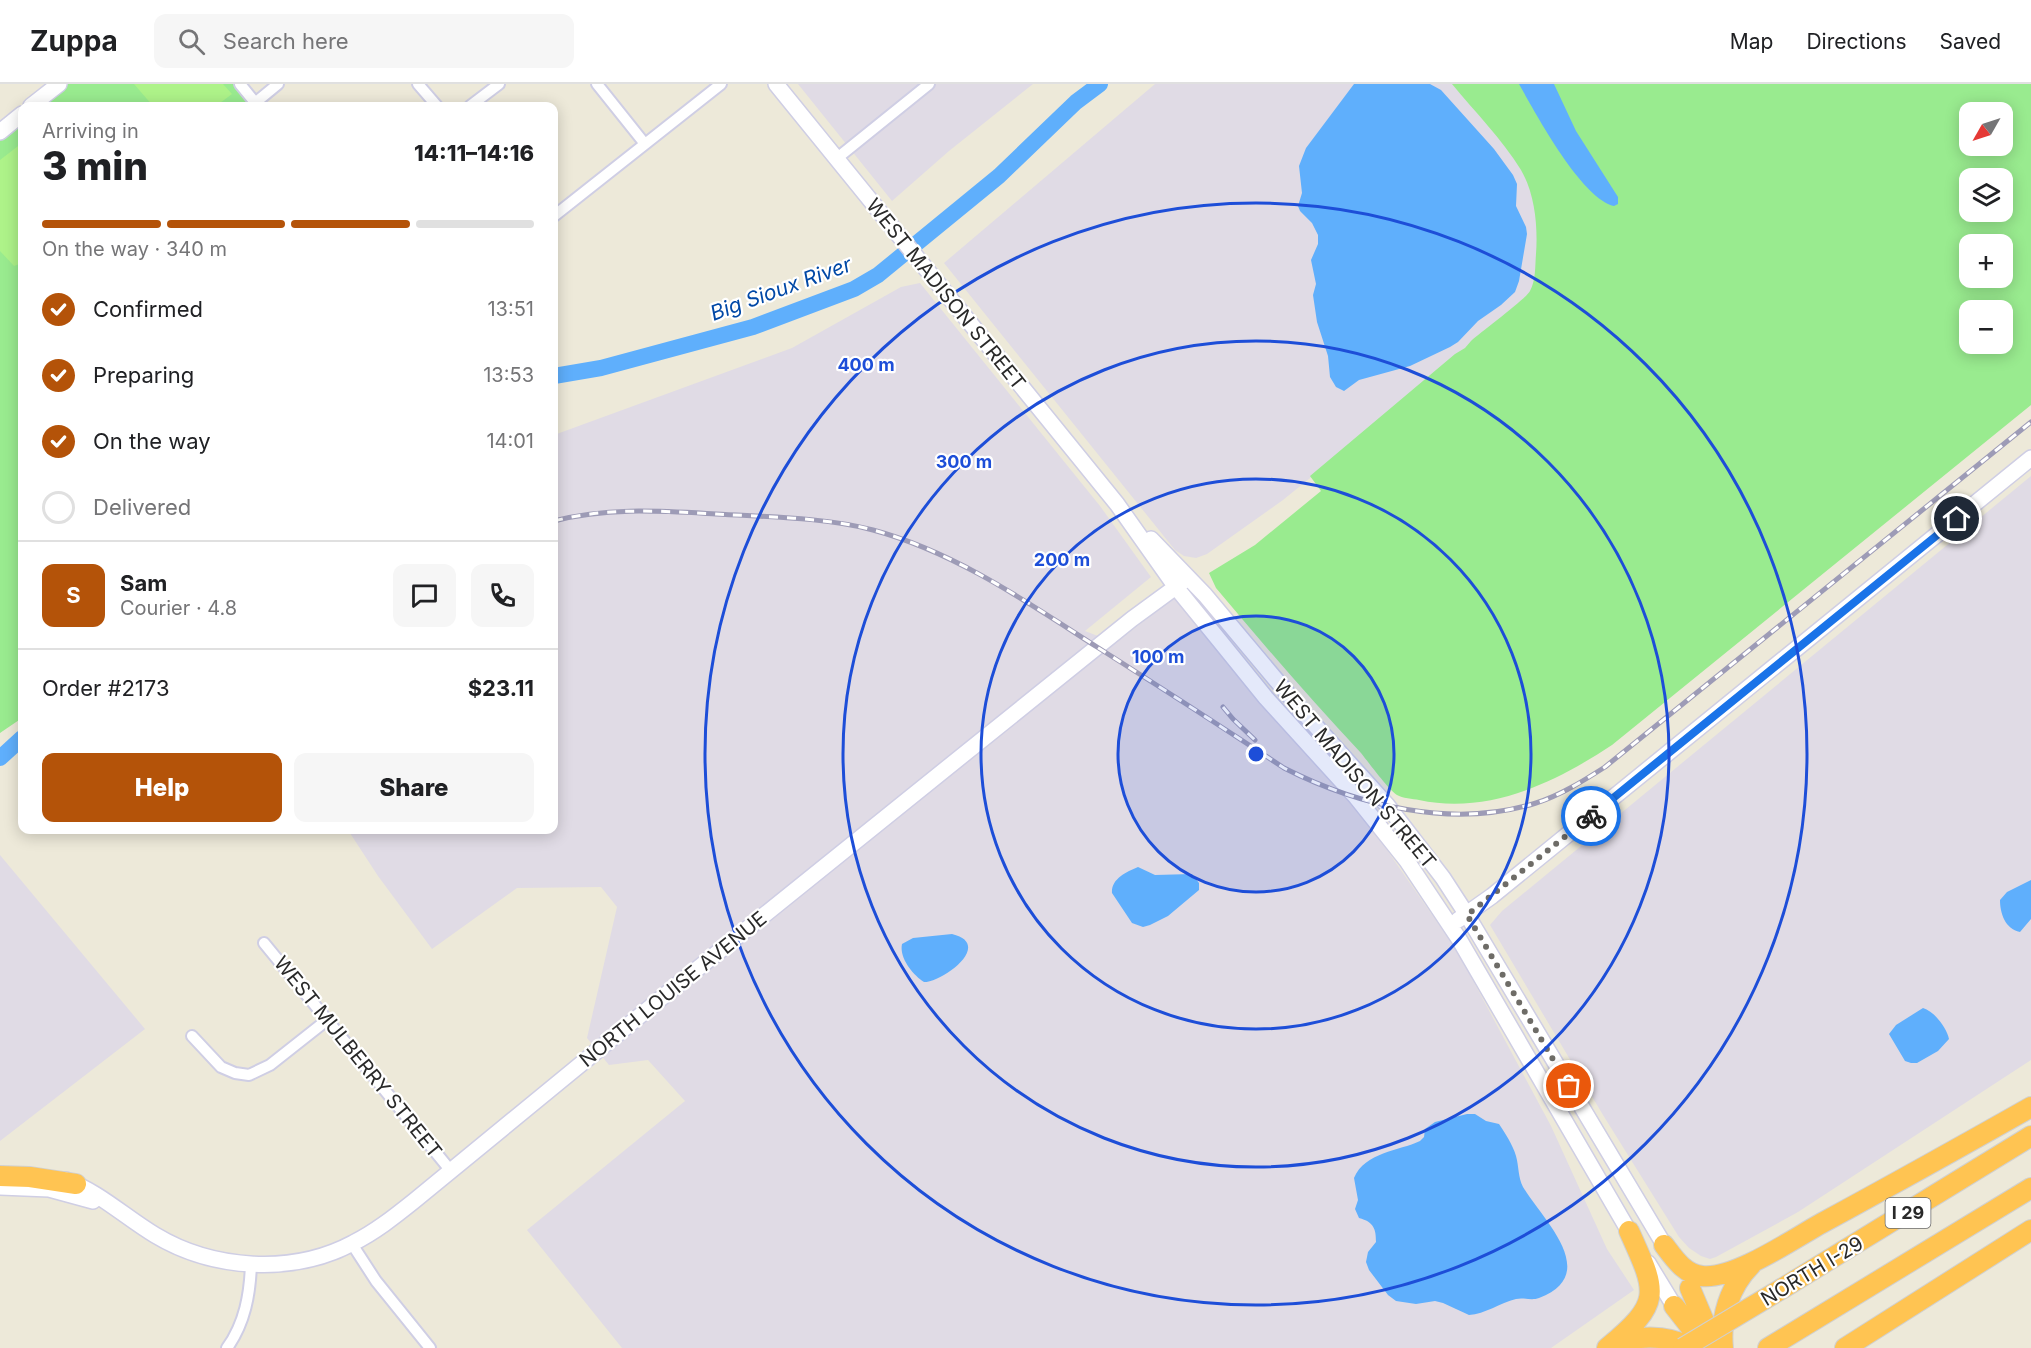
<!DOCTYPE html>
<html lang="en">
<head>
<meta charset="utf-8">
<style>
  body { margin:0; font-family:Inter,sans-serif; background:#f6f6f6; color:#202124; height:100vh; display:flex; flex-direction:column; font-size:22px; white-space:nowrap }
  * { box-sizing:border-box; margin:0 }
  p { font-size:20px; color:#757577 }
  .icon { flex:none; width:33px; height:33px; fill:none; stroke:currentColor; stroke-width:2; stroke-linecap:round; stroke-linejoin:round }
  .map { position:relative; flex:1; overflow:hidden }
  .panel { position:absolute; left:18px; top:18px; width:540px; height:732px; display:flex; flex-direction:column; background:#fff; border-radius:12px; box-shadow:0 3px 15px #0003 }
  .panel>* { flex:none }
  .needle { width:39px; rotate:231deg }
  .tools { position:absolute; left:1959px; top:18px; display:grid; gap:12px }
  .tools a { display:grid; place-items:center; width:54px; height:54px; border-radius:12px; background:#fff; box-shadow:0 3px 15px #0003; font-size:30px }
  .pin { position:absolute; display:grid; place-items:center; width:51px; height:51px; color:#fff; margin:-26px; border:3px solid #fff; border-radius:50%; box-shadow:0 2px 6px #0007 }
  .courier { position:absolute; display:grid; place-items:center; width:60px; height:60px; margin:-30px; border:4px solid #1a73e8; border-radius:50%; background:#fff; color:#222; box-shadow:0 2px 8px #0007 }
  .summary em { font-style:normal; font-weight:800 }
  .summary div { display:flex; flex-direction:column-reverse }
  .summary { display:flex; align-items:center; justify-content:space-between; height:102px; padding:0 24px }
  h1 { font-size:39px; font-weight:800; line-height:45px }
  .bar { display:grid; grid-template-columns:repeat(4,1fr); gap:9px 6px; align-content:center; height:72px; padding:0 24px }
  .bar i { height:8px; border-radius:4px; background:#e0e0e0 }
  .bar .active { background:#b45309 }
  .bar p { grid-column:span 4 }
  .line { display:flex; align-items:center; gap:15px; padding:0 24px; border-top:2px solid #e0e0e0 }
  .line div { flex:1 }
  .round { display:grid; place-items:center; flex:none; width:63px; height:63px; border-radius:12px; background:#f6f6f6 }
  ol { padding:0 24px; list-style:none }
  li { display:flex; align-items:center; gap:18px; height:66px }
  li p { margin-inline-start:auto }
  li .icon { padding:6px; border-radius:50%; background:#b45309; color:#fff; stroke-width:4 }
  li:last-child { color:#757577 }
  li i { width:33px; height:33px; border:3px solid #e0e0e0; border-radius:50% }
  .action { display:flex; gap:12px; margin-top:auto; padding:12px 24px }
  .action a { flex:1; height:69px; border-radius:12px; background:#b45309; color:#fff; font-size:24px; font-weight:800; line-height:69px; text-align:center }
  .action a+a { background:#f6f6f6; color:#202124 }
  header { display:flex; align-items:center; gap:36px; box-sizing:border-box; height:84px; padding:0 30px; background:#fff; border-bottom:2px solid #e0e0e0 }
  header strong { font-size:28px }
  nav { display:flex; gap:33px; margin-inline-start:auto; font-size:21px }
  .search { width:420px; height:54px; background:#f6f6f6; display:flex; align-items:center; gap:15px; box-sizing:border-box; padding:0 21px; border-radius:12px; color:#757577; font-size:22px }
  .map>svg:first-child { display:block }
</style>
</head>
<body>
<header>
<strong>Zuppa</strong>
<div class="search"><svg class="icon" aria-label="search" viewBox="0 0 24 24"><circle cx="10" cy="10" r="6"/><path d="M15 15l6 6"/></svg>Search here</div>
<nav><a>Map</a><a>Directions</a><a>Saved</a></nav>
</header>
<div class="map">
<svg width="2031" height="1264" viewBox="0 0 2031 1264">
  <rect width="100%" height="100%" fill="#ede9d9"/>
  <!-- industrial -->
  <path fill="#e0dbe5" d="M798,0H1033L949,67L892,117Z
    M1155,0H1489L1611,150L1283,416L1207,470L1196,474L1184,472L1175,466L944,179Z
    M920,199L1100,422L1151,493L1085,547L1116,559L1175,513L1362,730L1457,867L1551,1042L1607,1165L1634,1206L1551,1264H622L527,1146L685,1017L648,976L609,981L587,954L617,823L601,803L517,804L432,865L378,792L348,746H554V351L792,264L901,203Z
    M2031,392V976L1798,1128L1716,1173L1710,1175L1701,1172L1689,1164L1679,1153L1603,1031L1490,841L1502,827Z
    M0,771L145,945L0,1057Z"/>
  <!-- green -->
  <path fill="#99eb8f" fill-rule="evenodd" d="M60,0H241L259,22H32Z
    M1452,0H2031V321L1612,661C1556,698 1489,731 1419,716C1413,715 1402,714 1397,711C1388,705 1369,679 1361,669C1311,616 1263,560 1216,504L1209,489L1255,461L1321,407L1310,392L1455,270L1465,264L1471,257C1481,248 1526,215 1530,207C1536,196 1535,182 1536,170C1538,143 1535,110 1521,86C1502,55 1475,28 1452,0ZM1970,28H2002V62H1970ZM1970,94H2002V128H1970ZM1970,160H2002V194H1970ZM1970,226H2002V260H1970Z
    M22,30V634L0,649V48Z"/>
  <!-- pitch -->
  <path fill="#aef389" d="M134,0H223L232,10L216,22H153Z
    M22,59V179L14,182L0,167V76Z"/>
  <!-- water -->
  <path fill="#5faffc" d="M1354,0H1430L1441,6L1494,65L1513,91L1517,100L1516,122L1526,143L1527,150L1519,197L1515,208L1501,221L1478,237L1458,258L1450,263L1410,282L1359,296L1344,307L1336,303L1330,293L1328,272L1317,238L1313,211L1316,200L1311,176L1318,160V151L1312,139L1300,127L1298,122L1302,109L1299,82L1306,64Z
    M1519,0H1554L1576,47L1618,113V120L1614,122C1581,114 1536,30 1519,0Z
    M1138,783L1155,791L1192,790L1199,799V806L1168,832L1150,841L1143,843L1132,839L1112,809C1111,795 1126,788 1138,783Z
    M2031,796V835L2020,848C2005,845 2000,829 2000,816L2007,808Z
    M952,850C994,860 943,898 924,898C913,891 899,874 902,860L913,854Z
    M1923,924C1934,927 1947,944 1949,955L1938,967L1917,979H1911L1905,977L1889,950L1896,941Z
    M1467,1030H1475L1486,1037L1499,1040C1505,1049 1513,1061 1516,1072C1519,1083 1518,1093 1523,1103C1543,1136 1602,1190 1539,1214C1531,1217 1524,1213 1516,1215C1500,1219 1485,1230 1469,1231L1443,1219L1435,1217L1416,1220L1396,1217L1388,1211L1369,1186L1366,1178L1368,1168L1376,1158C1376,1145 1374,1138 1359,1134L1355,1125L1358,1116L1354,1094C1365,1068 1399,1067 1420,1057L1424,1053L1425,1045L1435,1038Z"/>
  <g fill="none" stroke-linecap="round" stroke-linejoin="round">
    <!-- river -->
    <path stroke="#5faffc" stroke-width="16" d="M554,292L601,284L753,243L854,205L878,191L999,92L1076,18L1100,0
      M0,674L22,654"/>
    <!-- street casing -->
    <g stroke="#cfcee4" stroke-width="14">
      <path id="street" d="M240,0L258,22
        M418,0L437,22
        M597,0L645,60
        M255,19L278,0
        M470,22L499,0
        M836,75L929,0
        M554,132L721,0
        M264,859L451,1087
        M192,952L221,983L235,989L249,991L270,981L327,936
        M352,1160L376,1197L430,1264
        M227,1264C245,1239 250,1210 251,1180"/>
    </g>
    <!-- secondary casing -->
    <g stroke="#cfcee4" stroke-width="18">
      <path id="secondary" d="M776,0L1117,420L1175,502L1219,556L1266,614L1356,713L1407,777L1459,855L1634,1156
        M31,22L59,0
        M0,48L22,30
        M1151,455L1205,511L1303,628L1387,721L1443,794L1467,831L1669,1169
        M1458,836L1492,812L2031,374
        M66,1096C99,1108 125,1133 155,1151C213,1186 293,1191 353,1159C375,1148 394,1133 414,1117L681,898L1132,535L1188,494
        M0,1103L49,1105L93,1117
        M1648,1179L1679,1230"/>
    </g>
    <!-- highway casing -->
    <g stroke="#d0d0d0" stroke-width="22">
      <path id="highway" d="M0,1092L30,1093L76,1100
        M1664,1161C1674,1174 1684,1190 1702,1192C1734,1196 1793,1155 1822,1139C1892,1101 1962,1062 2031,1023
        M1690,1204L1706,1242L1712,1264
        M1783,1204L2031,1052
        M1674,1222L1703,1259L1711,1264
        M1616,1260C1642,1250 1669,1252 1694,1264
        M1607,1264C1663,1218 1657,1209 1629,1147
        M1723,1264C1720,1234 1729,1203 1751,1181
        M1768,1264L2031,1104
        M1845,1264L2031,1146"/>
    </g>
    <!-- street -->
    <use href="#street" stroke="#fff" stroke-width="10"/>
    <!-- secondary -->
    <use href="#secondary" stroke="#fff" stroke-width="15"/>
    <!-- highway -->
    <use href="#highway" stroke="#ffc452" stroke-width="20"/>
    <!-- rail casing -->
    <g stroke="#9d9bb6" stroke-width="5">
      <path id="rail" d="M554,437C607,423 661,427 716,430C766,433 824,433 873,446C955,468 1027,518 1097,563C1160,603 1222,643 1284,684C1359,722 1453,745 1536,719C1561,711 1583,697 1605,683L2031,338
        M1223,623L1233,635L1255,656"/>
    </g>
    <!-- rail -->
    <use href="#rail" stroke="#fff" stroke-width="3" stroke-dasharray="9" stroke-linecap="butt"/>
    <!-- highway-bridge casing -->
    <g stroke="#d0d0d0" stroke-width="22" stroke-linecap="butt">
      <path id="highway-bridge" d="M1683,1264L1783,1204"/>
    </g>
    <!-- highway-bridge -->
    <use href="#highway-bridge" stroke="#ffc452" stroke-width="20"/>
  </g>
  <g fill="none" stroke-linecap="round" stroke-linejoin="round">
    <!-- done -->
    <path stroke="#6e6c67" stroke-width="6" stroke-dasharray="0 10.8" d="M1569,1002L1467,831L1591,732"/>
    <!-- route -->
    <path stroke="#1a73e8" stroke-width="8" d="M1591,732L1957,435"/>
  </g>
  <!-- distance rings -->
  <circle cx="1256" cy="670" r="138" fill="#1d4ed8" fill-opacity=".12"/>
  <g fill="none" stroke="#1d4ed8" stroke-width="3">
    <circle cx="1256" cy="670" r="138"/>
    <circle cx="1256" cy="670" r="275"/>
    <circle cx="1256" cy="670" r="413"/>
    <circle cx="1256" cy="670" r="551"/>
  </g>
  <g text-anchor="middle" stroke-width="4.5" stroke-linejoin="round" paint-order="stroke">
    <!-- shield labels -->
    <rect fill="#fff" stroke="#696969" stroke-width="1.5" x="1885.5" y="1114" width="45" height="30" rx="4.5"/>
    <g font-size="18" font-weight="bold" fill="#292929">
      <text x="1908" y="1135">I 29</text>
    </g>
    <!-- street labels -->
    <g font-size="20" fill="#292929" stroke="#fff">
      <text transform="translate(946 210) rotate(51)" y="7">WEST MADISON STREET</text>
      <text transform="translate(1355 690) rotate(50)" y="7">WEST MADISON STREET</text>
      <text transform="translate(673 905) rotate(-39)" y="7">NORTH LOUISE AVENUE</text>
      <text transform="translate(358 973) rotate(51)" y="7">WEST MULBERRY STREET</text>
      <text transform="translate(1812 1187) rotate(-31)" y="7">NORTH I-29</text>
    </g>
    <!-- water labels -->
    <g font-size="21" font-style="italic" fill="#0048a6" stroke="#fff">
      <text transform="translate(781 205) rotate(-20)" y="7">Big Sioux River</text>
    </g>
  </g>
  <circle cx="1256" cy="670" r="9" fill="#1d4ed8" stroke="#fff" stroke-width="3"/>
  <g font-size="18" text-anchor="middle" font-weight="bold" fill="#1d4ed8" stroke="#fff" stroke-width="4.5" stroke-linejoin="round" paint-order="stroke">
    <text x="866" y="287">400 m</text>
    <text x="964" y="384">300 m</text>
    <text x="1062" y="482">200 m</text>
    <text x="1158" y="579">100 m</text>
  </g>
</svg>
<div class="tools">
<a><svg class="needle" viewBox="-14 -14 28 28"><path d="M0-13l5 13h-10z" fill="#e53935"/><path d="M0 13l5-13h-10z" fill="#757577"/></svg></a>
<a><svg class="icon" aria-label="layers" viewBox="0 0 24 24"><path d="M12 4l9 5-9 5-9-5zM3 14l9 5 9-5"/></svg></a>
<a>+</a>
<a>−</a>
</div>
<div class="pin" style="left:1569px;top:1002px;background:#ea580c"><svg class="icon" aria-label="bag" viewBox="0 0 24 24"><path d="M5 8h14l-1 12H6zM9 8a3 3 0 0 1 6 0"/></svg></div>
<div class="pin" style="left:1957px;top:435px;background:#1f2937"><svg class="icon" aria-label="home" viewBox="0 0 24 24"><path d="M3 11l9-7 9 7M6 9v11h12V9"/></svg></div>
<div class="courier" style="left:1591px;top:732px"><svg class="icon" aria-label="bike" viewBox="0 0 24 24"><circle cx="6" cy="16" r="4"/><circle cx="18" cy="16" r="4"/><path d="M6 16l4-8h5l3 8M10 8l3 8H6M13 5h3"/></svg></div>
<section class="panel">
<div class="summary"><div><h1>3 min</h1><p>Arriving in</p></div><em>14:11–14:16</em></div>
<div class="bar"><i class="active"></i><i class="active"></i><i class="active"></i><i></i><p>On the way · 340 m</p></div>
<ol>
<li><svg class="icon" aria-label="check" viewBox="0 0 24 24"><path d="M5 12l5 5 9-10"/></svg>Confirmed<p>13:51</p></li>
<li><svg class="icon" aria-label="check" viewBox="0 0 24 24"><path d="M5 12l5 5 9-10"/></svg>Preparing<p>13:53</p></li>
<li><svg class="icon" aria-label="check" viewBox="0 0 24 24"><path d="M5 12l5 5 9-10"/></svg>On the way<p>14:01</p></li>
<li><i></i>Delivered</li>
</ol>
<div class="line" style="height:108px"><b class="round" style="background:#b45309;color:#fff">S</b><div><b>Sam</b><p>Courier · 4.8</p></div><a class="round"><svg class="icon" aria-label="chat" viewBox="0 0 24 24"><path d="M4 5h16v11H9l-5 4z"/></svg></a><a class="round"><svg class="icon" aria-label="phone" viewBox="0 0 24 24"><path d="M5 4h4l2 5-3 2q2 4 5 5l2-3 5 2v4C11 20 4 13 5 4z"/></svg></a></div>
<div class="line" style="height:78px"><div>Order #2173</div><b>$23.11</b></div>
<div class="action"><a>Help</a><a>Share</a></div>
</section>
</div>
</body>
</html>
